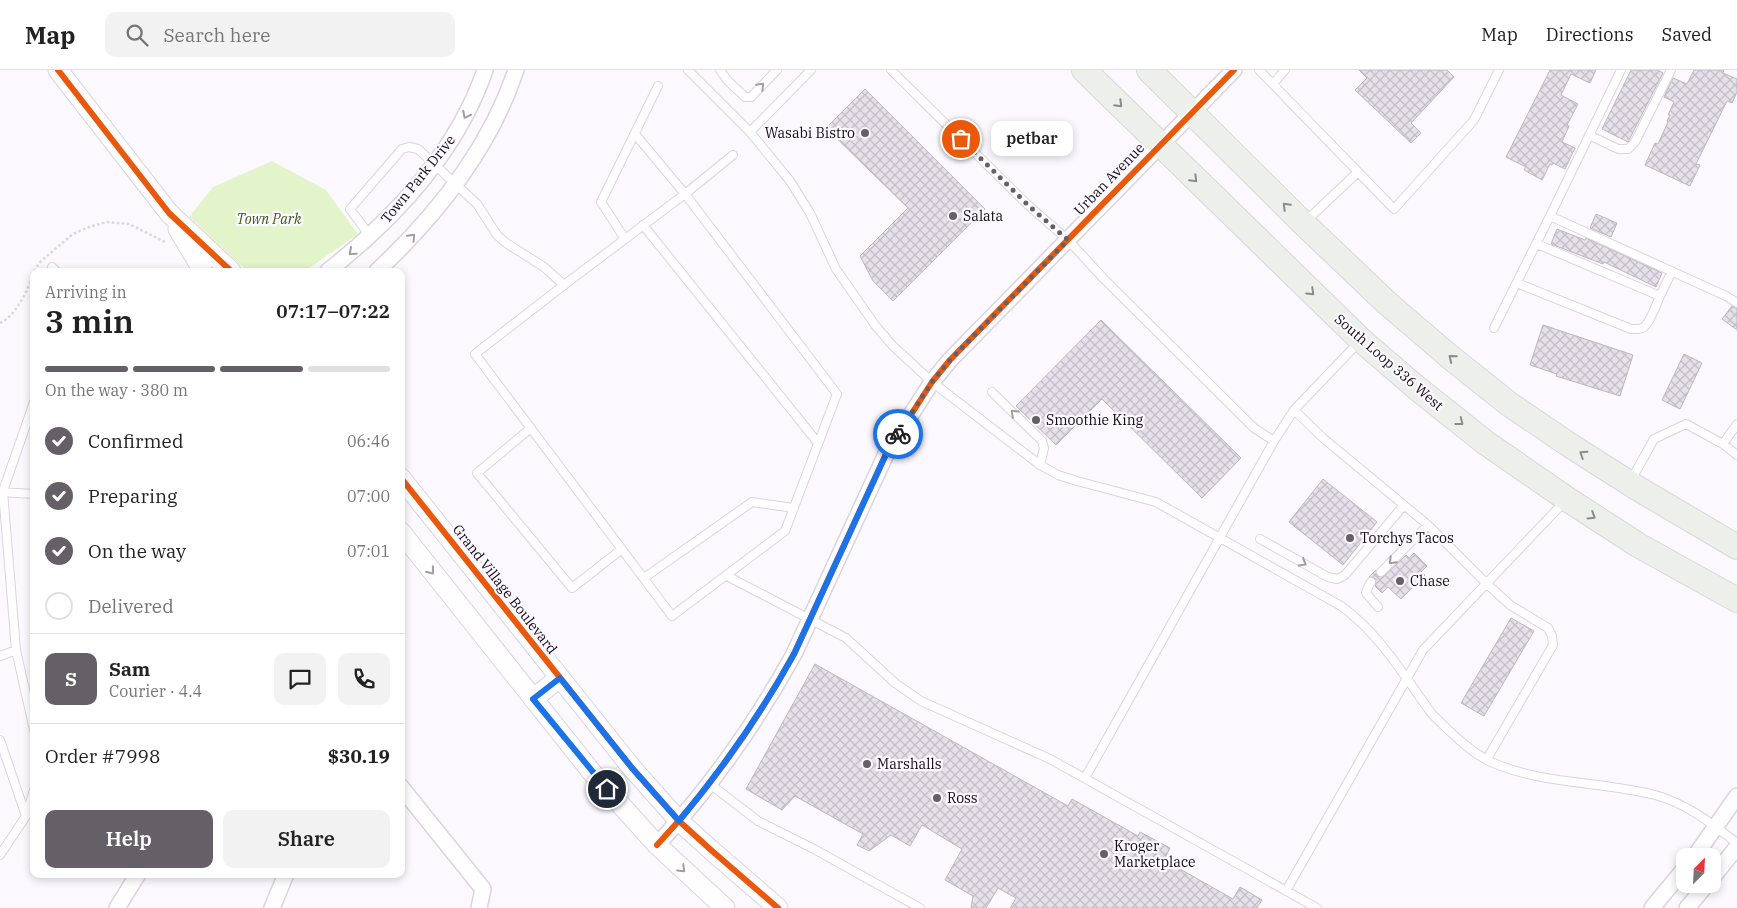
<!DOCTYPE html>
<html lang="en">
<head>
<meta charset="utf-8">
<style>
  body { margin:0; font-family:"IBM Plex Serif",serif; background:#f2f2f2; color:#222; height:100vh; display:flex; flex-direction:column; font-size:19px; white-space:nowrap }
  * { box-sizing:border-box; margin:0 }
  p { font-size:16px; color:#767676 }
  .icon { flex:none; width:28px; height:28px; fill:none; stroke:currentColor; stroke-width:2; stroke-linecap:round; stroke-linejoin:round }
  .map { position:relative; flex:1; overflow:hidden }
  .panel { position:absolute; left:30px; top:198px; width:375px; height:610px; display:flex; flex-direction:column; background:#fff; border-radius:10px; box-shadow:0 2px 8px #0003 }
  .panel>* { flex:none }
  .needle { width:32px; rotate:24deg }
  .tools { position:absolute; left:1676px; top:778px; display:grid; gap:10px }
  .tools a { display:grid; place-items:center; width:45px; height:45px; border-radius:10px; background:#fff; box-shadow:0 2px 8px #0003; font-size:25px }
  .pin { position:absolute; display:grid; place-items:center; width:42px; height:42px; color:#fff; margin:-21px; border:2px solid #fff; border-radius:50%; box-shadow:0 1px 5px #0007 }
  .courier { position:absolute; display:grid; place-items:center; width:50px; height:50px; margin:-25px; border:4px solid #1a73e8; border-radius:50%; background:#fff; color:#222; box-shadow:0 1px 6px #0007 }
  .bubble { position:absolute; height:35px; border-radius:10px; background:#fff; box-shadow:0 2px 8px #0003; font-size:16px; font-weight:600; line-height:35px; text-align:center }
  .overview em { font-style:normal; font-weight:600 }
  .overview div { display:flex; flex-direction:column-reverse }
  .overview { display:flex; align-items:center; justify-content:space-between; height:85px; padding:0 15px }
  h1 { font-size:32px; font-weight:600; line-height:38px }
  .bar { display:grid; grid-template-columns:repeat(4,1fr); gap:8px 5px; align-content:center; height:60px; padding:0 15px }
  .bar i { height:6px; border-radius:4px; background:#e0e0e0 }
  .bar .selected { background:#656068 }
  .bar p { grid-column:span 4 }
  .line { display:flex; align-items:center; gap:12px; padding:0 15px; border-top:1px solid #e0e0e0 }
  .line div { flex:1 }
  .round { display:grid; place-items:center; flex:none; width:52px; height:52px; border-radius:10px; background:#f2f2f2 }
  ol { padding:0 15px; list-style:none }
  li { display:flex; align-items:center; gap:15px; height:55px }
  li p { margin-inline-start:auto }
  li .icon { padding:5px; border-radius:50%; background:#656068; color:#fff; stroke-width:4 }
  li:last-child { color:#767676 }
  li i { width:28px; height:28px; border:2px solid #e0e0e0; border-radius:50% }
  .button { display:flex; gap:10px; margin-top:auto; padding:10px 15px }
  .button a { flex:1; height:58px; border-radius:10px; background:#656068; color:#fff; font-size:20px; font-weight:600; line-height:58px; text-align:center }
  .button a+a { background:#f2f2f2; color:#222 }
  header { display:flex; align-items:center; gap:30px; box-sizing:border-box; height:70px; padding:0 25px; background:#fff; border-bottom:1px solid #e0e0e0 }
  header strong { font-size:24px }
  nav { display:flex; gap:28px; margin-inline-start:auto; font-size:18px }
  .search { width:350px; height:45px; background:#f2f2f2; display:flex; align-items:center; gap:12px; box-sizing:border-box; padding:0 18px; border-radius:10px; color:#767676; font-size:19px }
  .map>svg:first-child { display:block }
</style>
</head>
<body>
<header>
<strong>Map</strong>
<div class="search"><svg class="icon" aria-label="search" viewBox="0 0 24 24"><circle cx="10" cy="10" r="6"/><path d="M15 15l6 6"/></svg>Search here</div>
<nav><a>Map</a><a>Directions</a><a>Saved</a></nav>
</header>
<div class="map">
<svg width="1737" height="838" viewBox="0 0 1737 838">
  <defs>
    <pattern id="building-cross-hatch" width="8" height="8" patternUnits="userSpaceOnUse" patternTransform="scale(1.25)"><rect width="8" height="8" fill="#e5e0e9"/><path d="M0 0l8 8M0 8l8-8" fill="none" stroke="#c4bfc7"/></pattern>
  </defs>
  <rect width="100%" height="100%" fill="#fcf9fe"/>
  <!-- park -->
  <path fill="#e3f4ca" d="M272,91L326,120L358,164L305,201H247L189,147L213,117Z"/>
  <!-- building -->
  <path fill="url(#building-cross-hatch)" stroke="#bdb8c0" d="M1359,0H1447L1454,7L1411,53L1421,63L1411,73L1355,20L1367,8Z
    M1550,0H1596L1590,13L1571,4L1561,25L1578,34L1567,55L1569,56L1562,72L1575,78L1565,99L1553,93L1552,95L1550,94L1542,110L1524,100L1526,97L1506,87Z
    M1631,0H1658L1663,3L1628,72L1602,59Z
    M1694,0H1724L1723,3L1737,9V22L1732,33L1727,31L1696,94L1700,95L1690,116L1645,95L1655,73L1658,74L1668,52L1667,51L1670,45H1668L1674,32L1664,27L1673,8L1687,14Z
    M865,19L985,139L893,231L873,211L860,186L908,138L826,58Z
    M1596,144L1617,153L1611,167L1590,158Z
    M1557,159L1585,170L1586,168L1662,203L1656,217L1604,192L1603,194L1551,174Z
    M1732,236L1737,239V260L1722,249Z
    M1101,250L1241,388L1202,428L1102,329L1056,375L1016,336Z
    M1543,255L1633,285L1620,326L1556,306L1557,304L1530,295Z
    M1684,284L1702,293L1680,339L1662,330Z
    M1323,409L1377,452L1343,495L1289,452Z
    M1414,483L1427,496L1421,502L1425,505L1401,529L1388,517L1382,523L1375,516L1376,509L1369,507L1376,500L1377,506L1383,507L1406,485L1409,488Z
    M1511,548L1534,561L1484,646L1461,633Z
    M815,594L1068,736L1072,729L1138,766L1140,762L1170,778L1164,790L1233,829L1240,817L1262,830L1257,838H1010L1016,828L998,818L986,838H971L973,826L945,810L962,779L922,755L910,776L891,765L869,781L857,775L863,764L795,726L782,740L746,719Z"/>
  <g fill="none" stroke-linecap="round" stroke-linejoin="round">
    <!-- service casing -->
    <g stroke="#d9d4dd" stroke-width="10">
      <path id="service" d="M688,0L750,62L811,0
        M720,0L727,10L745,27H751L777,0
        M891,0L1029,136L1068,170L1103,208L1254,358L1274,371
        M1259,0L1394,139L1474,50L1499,0
        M1621,0L1550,146L1726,226L1737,233
        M1273,14L1285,0
        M750,62L790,111L810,143L836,199L875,255L892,275L932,312L1040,395L1058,405L1077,411L1156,432L1341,536C1380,564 1404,606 1432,644C1448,660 1471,683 1491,692C1543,715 1601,711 1655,725C1686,733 1712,754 1737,773
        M635,64L685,124L733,85
        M1589,65L1618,79H1628L1635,72L1671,0
        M1305,152L1358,102
        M643,155L818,373
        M370,166L350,139L402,79L409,77L418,79L477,134L497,165L506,173L544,197L564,215L475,284L672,546L785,461L837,324L685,124L564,215
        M625,169L601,132L658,16
        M52,197L56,201
        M1517,213L1631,259C1635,259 1640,260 1644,257C1651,251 1656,235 1660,226L1537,174
        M1660,226L1672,201
        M1494,258L1550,146
        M992,322L1042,371L1044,378L1040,395
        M34,332L3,421L16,580L34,660
        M1294,340L1323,368L1428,455L1486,513L1510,535L1548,558L1552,566L1553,575L1487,689
        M531,358L477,403L572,518L622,479
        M1723,374L1737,385
        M1630,412L1654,369L1686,354L1723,374L1737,354
        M0,422L34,424
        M1260,469L1328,507L1337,509L1345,505L1404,435
        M1381,502L1428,455
        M727,506L846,568L895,613L921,631L1050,689L1317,838
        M644,508L752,432L794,438
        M1371,512L1369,515L1366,523L1378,537
        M0,586L16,580
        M0,670L26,746
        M1085,708L1274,371L1294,340L1359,272
        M710,714L758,751L814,779L920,838
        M0,785L26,746L34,720
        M1286,821L1423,580L1565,431"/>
    </g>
    <!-- minor casing -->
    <g stroke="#d9d4dd" stroke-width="18">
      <path id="minor" d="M328,201C395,148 457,82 485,0
        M377,201C436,146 490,78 516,0
        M401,717L483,819L479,838
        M657,775C711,717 756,653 794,584L887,382L932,312L950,290L1234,0
        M1695,786L1737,726
        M1712,808L1737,777
        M117,838L138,804
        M272,838L286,804
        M1652,838L1685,798
        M1687,838L1707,814"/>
    </g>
    <!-- tertiary casing -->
    <g stroke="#d9d4dd" stroke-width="21">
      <path id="tertiary" d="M58,0L169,143L231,201
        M178,159L203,201
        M401,408L632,698L679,751L711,780L778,838
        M401,462L594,705L657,775L725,838
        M533,629L559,608"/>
    </g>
    <!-- primary casing -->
    <g stroke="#d9d6da" stroke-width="26">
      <path id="primary" d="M1084,0L1361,270L1418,319L1486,373L1567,429L1638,475L1737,530
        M1149,0L1303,153L1387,233L1450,287L1509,334L1571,376L1637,418L1737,477"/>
    </g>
    <!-- path -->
    <path stroke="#d8d7d9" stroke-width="2.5" stroke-dasharray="2.5 2.5" stroke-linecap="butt" d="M34,201L41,191L73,164L89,157L107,152L129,154L167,173
      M0,253C16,246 29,218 34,202"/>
    <!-- service -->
    <use href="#service" stroke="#fffeff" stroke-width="8"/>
    <!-- minor -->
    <use href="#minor" stroke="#fffeff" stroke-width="15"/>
    <!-- tertiary -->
    <use href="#tertiary" stroke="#fffeff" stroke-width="19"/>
    <!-- primary -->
    <use href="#primary" stroke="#edf0ea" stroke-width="24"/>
    <!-- cycleway casing -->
    <g stroke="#fcf8ff" stroke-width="9">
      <path id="cycleway" d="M58,0L169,143L231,201
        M401,408L632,698L679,751L711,780L778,838
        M657,775C711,717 756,653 794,584L887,382L932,312L950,290L1234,0"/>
    </g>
    <!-- cycleway -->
    <use href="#cycleway" stroke="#e8590c" stroke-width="6"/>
  </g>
  <!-- one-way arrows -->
  <defs><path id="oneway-chevron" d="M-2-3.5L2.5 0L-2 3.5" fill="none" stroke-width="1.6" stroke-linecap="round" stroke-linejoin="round" transform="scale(1.25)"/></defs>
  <g stroke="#a19ea3">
    <use href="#oneway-chevron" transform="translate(761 16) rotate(-45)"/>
    <use href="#oneway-chevron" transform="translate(466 45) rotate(117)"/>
    <use href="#oneway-chevron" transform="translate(412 167) rotate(-47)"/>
    <use href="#oneway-chevron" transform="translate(352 182) rotate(140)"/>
    <use href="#oneway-chevron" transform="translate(1014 343) rotate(-137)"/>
    <use href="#oneway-chevron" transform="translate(1392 491) rotate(135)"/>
    <use href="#oneway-chevron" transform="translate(1303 493) rotate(30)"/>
    <use href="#oneway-chevron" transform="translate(431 501) rotate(52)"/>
    <use href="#oneway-chevron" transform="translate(682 799) rotate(44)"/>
  </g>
  <g stroke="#8b8a8c">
    <use href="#oneway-chevron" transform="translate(1119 34) rotate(45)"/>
    <use href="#oneway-chevron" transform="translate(1194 109) rotate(45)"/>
    <use href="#oneway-chevron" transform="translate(1286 136) rotate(-135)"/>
    <use href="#oneway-chevron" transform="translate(1311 222) rotate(44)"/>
    <use href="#oneway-chevron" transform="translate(1452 288) rotate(-141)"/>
    <use href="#oneway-chevron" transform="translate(1460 352) rotate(38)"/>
    <use href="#oneway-chevron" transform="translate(1583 384) rotate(-147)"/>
    <use href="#oneway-chevron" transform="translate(1592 446) rotate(32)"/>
  </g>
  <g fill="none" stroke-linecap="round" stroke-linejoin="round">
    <!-- done -->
    <path stroke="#656068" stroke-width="5" stroke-dasharray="0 9" d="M898,364L932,312L950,290L1068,170L1029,136L961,69"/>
    <!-- route -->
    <path stroke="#1a73e8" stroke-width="6" d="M607,719L533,629L560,608L632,698L679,751C723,698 761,644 794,584L887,382L898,364"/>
  </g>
  <!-- markers -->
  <g fill="#656068" stroke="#fcf8ff" stroke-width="2">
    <circle cx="865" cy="63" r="5"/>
    <circle cx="953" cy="146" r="5"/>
    <circle cx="1036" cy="350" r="5"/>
    <circle cx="1350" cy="468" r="5"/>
    <circle cx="1400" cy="511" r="5"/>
    <circle cx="867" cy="694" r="5"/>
    <circle cx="937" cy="728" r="5"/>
    <circle cx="1104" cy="784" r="5"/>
  </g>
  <g text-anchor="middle" stroke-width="4.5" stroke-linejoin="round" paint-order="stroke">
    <!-- poi labels -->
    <g font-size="14" fill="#140d18" stroke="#fcf8ff" text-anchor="start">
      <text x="855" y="68" text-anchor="end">Wasabi Bistro</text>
      <text x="963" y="151">Salata</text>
      <text x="1046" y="355">Smoothie King</text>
      <text x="1360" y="473">Torchys Tacos</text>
      <text x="1410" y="516">Chase</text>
      <text x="877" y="699">Marshalls</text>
      <text x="947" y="733">Ross</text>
      <text x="1114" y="781">Kroger<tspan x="1114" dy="16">Marketplace</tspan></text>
    </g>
    <!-- street labels -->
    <g font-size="14" fill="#140d18" stroke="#fcf8ff">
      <text transform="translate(418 109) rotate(-51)" y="5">Town Park Drive</text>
      <text transform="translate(1109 109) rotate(-46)" y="5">Urban Avenue</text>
      <text transform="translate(1389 292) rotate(41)" y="5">South Loop 336 West</text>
      <text transform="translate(505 519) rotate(52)" y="5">Grand Village Boulevard</text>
    </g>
    <!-- park labels -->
    <g font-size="14" font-style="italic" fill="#415816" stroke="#fcf8ff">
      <text x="269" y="154">Town Park</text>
    </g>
  </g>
</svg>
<div class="tools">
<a><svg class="needle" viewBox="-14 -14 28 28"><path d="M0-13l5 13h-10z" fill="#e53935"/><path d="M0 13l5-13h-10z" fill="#767676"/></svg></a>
</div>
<div class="pin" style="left:961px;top:69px;background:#ea580c"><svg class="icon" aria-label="bag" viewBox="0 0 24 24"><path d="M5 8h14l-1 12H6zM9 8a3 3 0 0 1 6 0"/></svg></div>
<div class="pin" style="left:607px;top:719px;background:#1f2937"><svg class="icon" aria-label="home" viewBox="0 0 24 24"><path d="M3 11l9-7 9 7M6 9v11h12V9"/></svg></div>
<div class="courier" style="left:898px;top:364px"><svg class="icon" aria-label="bike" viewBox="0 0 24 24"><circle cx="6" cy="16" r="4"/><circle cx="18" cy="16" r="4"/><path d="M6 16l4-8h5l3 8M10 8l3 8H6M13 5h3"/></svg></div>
<div class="bubble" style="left:991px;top:51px;width:82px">petbar</div>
<section class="panel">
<div class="overview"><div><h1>3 min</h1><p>Arriving in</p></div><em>07:17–07:22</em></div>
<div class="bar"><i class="selected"></i><i class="selected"></i><i class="selected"></i><i></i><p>On the way · 380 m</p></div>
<ol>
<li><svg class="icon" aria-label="check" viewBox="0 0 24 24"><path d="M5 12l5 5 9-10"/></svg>Confirmed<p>06:46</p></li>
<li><svg class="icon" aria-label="check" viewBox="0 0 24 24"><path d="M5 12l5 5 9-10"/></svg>Preparing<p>07:00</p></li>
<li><svg class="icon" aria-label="check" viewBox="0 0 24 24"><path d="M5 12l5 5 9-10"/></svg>On the way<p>07:01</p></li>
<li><i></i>Delivered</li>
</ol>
<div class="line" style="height:90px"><b class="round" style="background:#656068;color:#fff">S</b><div><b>Sam</b><p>Courier · 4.4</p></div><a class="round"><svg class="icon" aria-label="chat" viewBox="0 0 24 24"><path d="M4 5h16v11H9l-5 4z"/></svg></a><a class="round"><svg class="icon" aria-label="phone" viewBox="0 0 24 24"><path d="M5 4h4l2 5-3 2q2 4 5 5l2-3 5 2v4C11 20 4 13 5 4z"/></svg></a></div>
<div class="line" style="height:65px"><div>Order #7998</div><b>$30.19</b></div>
<div class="button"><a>Help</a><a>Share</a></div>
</section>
</div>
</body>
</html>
